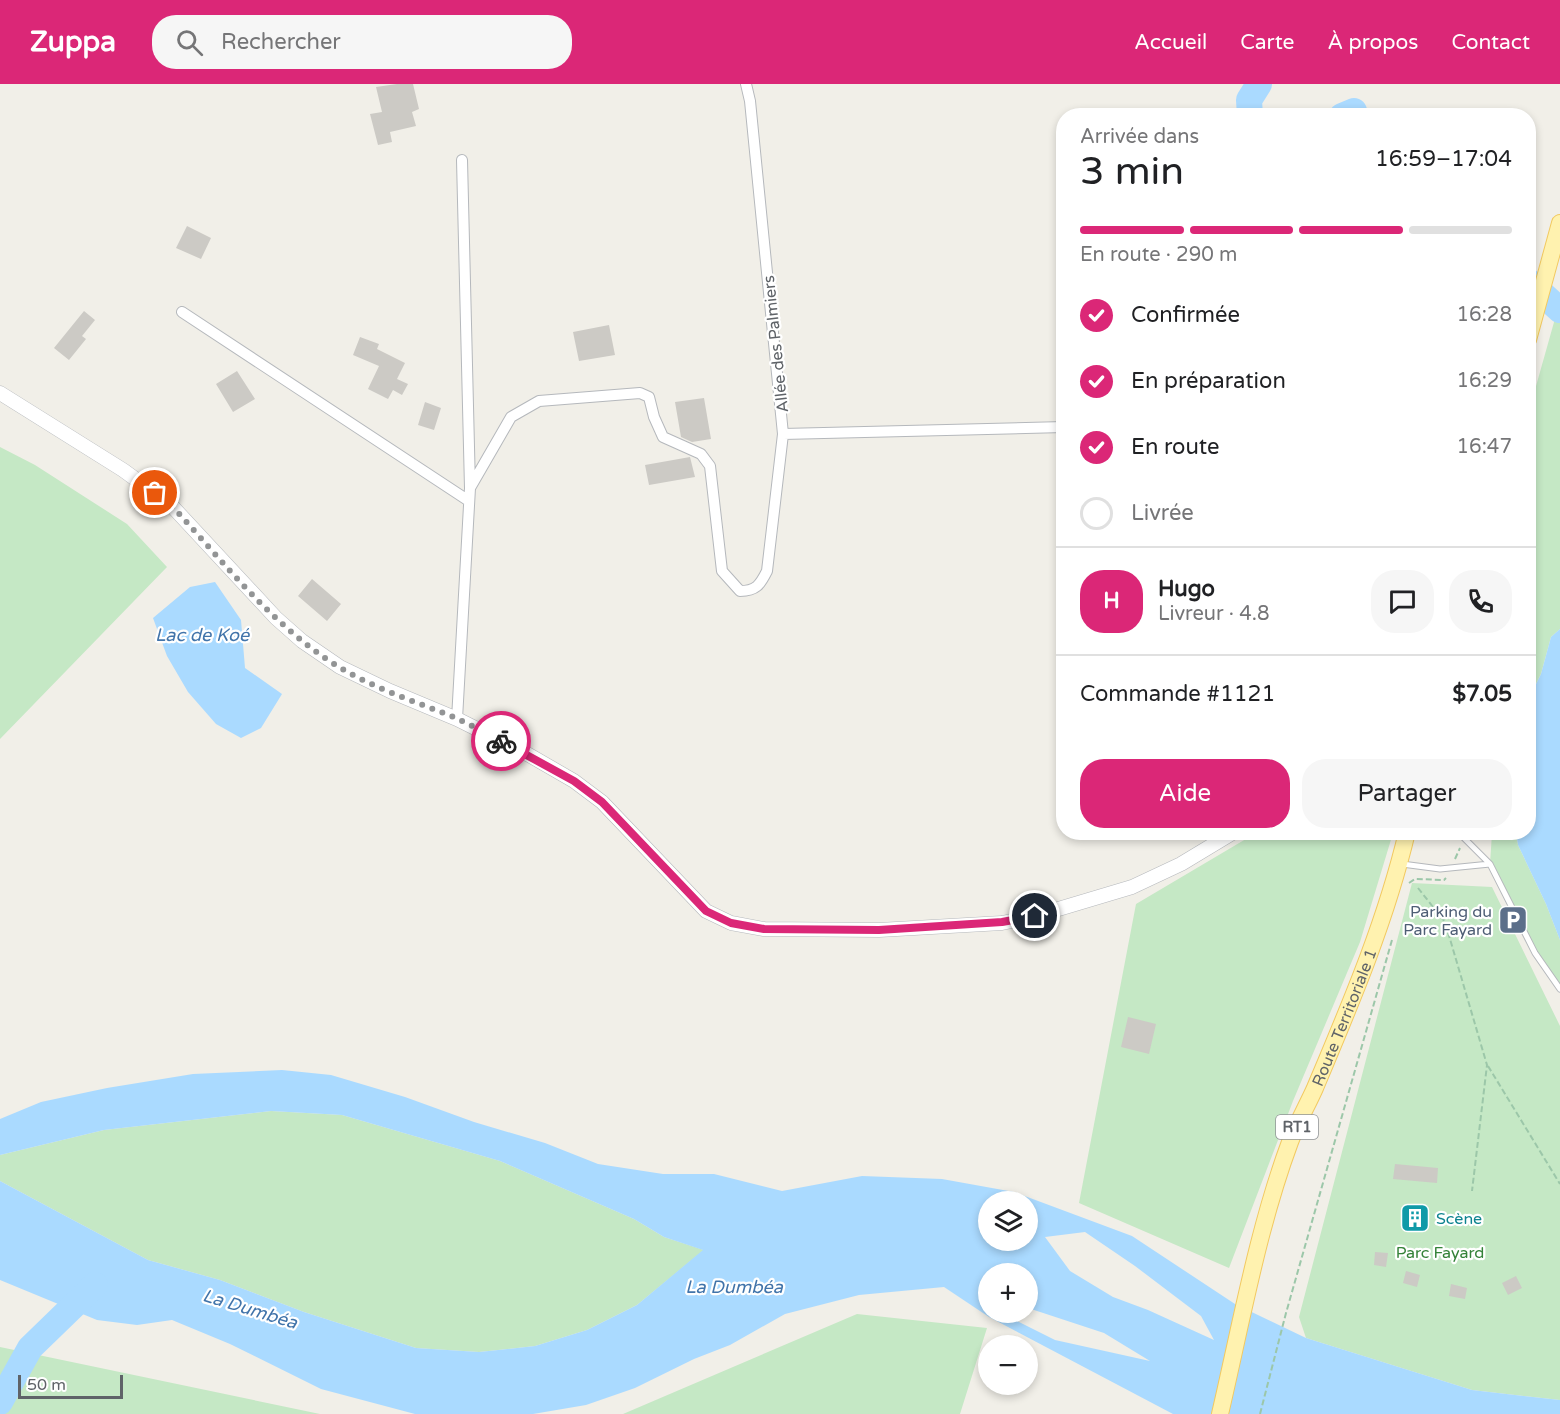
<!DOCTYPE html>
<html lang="fr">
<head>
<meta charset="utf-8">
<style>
  body { margin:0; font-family:"Varela Round",sans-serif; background:#f6f6f6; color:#202124; height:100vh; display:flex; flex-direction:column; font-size:22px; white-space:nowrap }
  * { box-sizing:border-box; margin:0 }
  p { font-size:20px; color:#757577 }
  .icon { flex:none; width:33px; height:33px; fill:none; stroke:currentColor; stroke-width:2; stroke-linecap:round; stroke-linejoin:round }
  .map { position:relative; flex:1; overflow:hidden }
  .side { position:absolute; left:1056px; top:24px; width:480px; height:732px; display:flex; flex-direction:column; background:#fff; border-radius:24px; box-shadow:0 3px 9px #0003 }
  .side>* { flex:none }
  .fabs { position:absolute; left:978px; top:1107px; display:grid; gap:12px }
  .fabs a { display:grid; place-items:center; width:60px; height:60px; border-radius:50%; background:#fff; box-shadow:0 3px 9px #0003; font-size:30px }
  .scale { position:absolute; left:18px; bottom:15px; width:105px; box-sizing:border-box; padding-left:6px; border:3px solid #5f6368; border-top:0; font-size:16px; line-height:21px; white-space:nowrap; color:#5f6368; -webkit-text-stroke:4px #fff; paint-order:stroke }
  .pin { position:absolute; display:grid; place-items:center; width:51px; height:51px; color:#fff; margin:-26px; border:3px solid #fff; border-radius:50%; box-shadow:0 2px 6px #0007 }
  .courier { position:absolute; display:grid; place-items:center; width:60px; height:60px; margin:-30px; border:4px solid #db2777; border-radius:50%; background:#fff; color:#222; box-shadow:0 2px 8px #0007 }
  .headline em { font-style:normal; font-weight:600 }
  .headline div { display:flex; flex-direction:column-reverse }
  .headline { display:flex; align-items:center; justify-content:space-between; height:102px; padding:0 24px }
  h1 { font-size:39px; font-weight:600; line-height:45px }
  .bar { display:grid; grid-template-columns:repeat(4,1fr); gap:9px 6px; align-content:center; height:72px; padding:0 24px }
  .bar i { height:8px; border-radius:4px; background:#e0e0e0 }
  .bar .on { background:#db2777 }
  .bar p { grid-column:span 4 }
  .line { display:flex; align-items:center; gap:15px; padding:0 24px; border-top:2px solid #e0e0e0 }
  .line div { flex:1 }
  .round { display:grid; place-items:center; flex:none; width:63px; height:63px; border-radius:24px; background:#f6f6f6 }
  ol { padding:0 24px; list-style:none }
  li { display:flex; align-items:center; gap:18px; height:66px }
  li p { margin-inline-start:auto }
  li .icon { padding:6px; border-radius:50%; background:#db2777; color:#fff; stroke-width:4 }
  li:last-child { color:#757577 }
  li i { width:33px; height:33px; border:3px solid #e0e0e0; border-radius:50% }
  .button { display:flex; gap:12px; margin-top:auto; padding:12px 24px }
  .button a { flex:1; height:69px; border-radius:24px; background:#db2777; color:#fff; font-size:24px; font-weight:600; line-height:69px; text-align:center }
  .button a+a { background:#f6f6f6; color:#202124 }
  header { display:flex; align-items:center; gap:36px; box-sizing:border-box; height:84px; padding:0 30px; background:#db2777; color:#fff }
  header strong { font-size:28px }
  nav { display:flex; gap:33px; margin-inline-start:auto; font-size:21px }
  .search { width:420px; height:54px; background:#f6f6f6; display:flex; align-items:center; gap:15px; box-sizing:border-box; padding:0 21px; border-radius:24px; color:#757577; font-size:22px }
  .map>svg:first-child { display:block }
</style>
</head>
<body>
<header>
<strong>Zuppa</strong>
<div class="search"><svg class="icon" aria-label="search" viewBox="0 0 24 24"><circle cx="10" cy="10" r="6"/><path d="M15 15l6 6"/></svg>Rechercher</div>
<nav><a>Accueil</a><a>Carte</a><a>À propos</a><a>Contact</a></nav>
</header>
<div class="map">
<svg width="1560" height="1330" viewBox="0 0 1560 1330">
  <rect width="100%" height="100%" fill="#f1efe8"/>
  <!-- green -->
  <path fill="#c5e8c5" d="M1558,224L1560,226V545L1551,553L1541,590L1529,614V327Z
    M0,363L35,381L127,440L167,483L0,655Z
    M1256,749H1393L1360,858L1293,1017L1229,1184L1079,1119L1136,820Z
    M1492,749H1516L1518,761L1546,820L1560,856V905L1535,869L1490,780Z
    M1412,799L1492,803L1560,942V1316L1472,1306L1306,1254L1299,1233Z
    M271,1027L342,1031L500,1077L634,1135L664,1153L704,1166L637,1221L587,1246L535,1262L479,1268L416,1264L304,1228L220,1196L148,1176L0,1097V1071L104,1046Z
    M857,1230L987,1244L960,1330H623Z
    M0,1263L320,1330H0Z"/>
  <!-- water -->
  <path fill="#aadaff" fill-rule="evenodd" d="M215,498L241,536L245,584L282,610L261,644L241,654L216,640L188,608L167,572L153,534L190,503Z
    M1560,545V856L1546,820L1518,761L1516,749L1528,748L1529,614L1541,590L1551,553Z
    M282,986L331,991L405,1013L474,1038L545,1059L598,1080L663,1090H714L782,1107L862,1092L942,1095L1014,1108L1132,1152L1235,1220L1306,1254L1472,1306L1560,1316V1330H1173L989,1233L944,1203L859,1211L785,1230L730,1261L694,1275L635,1304L586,1321L533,1330H415L321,1305L230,1260L172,1236L137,1241L97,1236L0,1196V1097L148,1176L220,1196L304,1228L416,1264L479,1268L535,1262L587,1246L637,1221L703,1166L664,1153L634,1135L500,1077L342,1031L271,1027L104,1046L0,1071V1035L41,1018L107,1004L193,990ZM988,1118H1028V1156H988ZM1085,1148L1135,1182L1201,1232L1214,1256L1148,1226L1113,1213L1070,1187L1045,1153ZM988,1190H1028V1224L1104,1249L1150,1277L1055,1256L1013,1235L1011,1228H988Z"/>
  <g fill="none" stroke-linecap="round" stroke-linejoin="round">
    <!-- river -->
    <path stroke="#aadaff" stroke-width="26" d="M1250,32L1249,16L1259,0
      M1342,32L1354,27L1356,32
      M1528,197L1560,226
      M0,1318L30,1264L95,1201"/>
  </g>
  <!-- building -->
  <path fill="#cccac5" d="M397,0H413L419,25L412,28L416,42L390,48L392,58L378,61L370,30L382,28L376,3Z
    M187,142L211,154L201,175L176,164Z
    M84,227L95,236L82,252L86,255L69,276L54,264Z
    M609,241L615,271L579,277L573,248Z
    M360,253L379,260L377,265L405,279L397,295L408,300L402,311L393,306L388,315L368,305L379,282L353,271Z
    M237,287L255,315L233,328L216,300Z
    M704,314L711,355L692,358L681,353L675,318Z
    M425,318L441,324L434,346L418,341Z
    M690,373L695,393L649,401L645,381Z
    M312,495L341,520L327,537L298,512Z
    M1128,933L1156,940L1149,970L1121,963Z
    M1395,1080L1438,1084L1437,1099L1393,1095Z
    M1408,1121L1424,1122L1423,1147L1407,1145Z
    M1375,1168L1388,1169L1386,1183L1374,1181Z
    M1406,1187L1420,1191L1417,1203L1403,1199Z
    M1516,1192L1522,1204L1508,1211L1502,1199Z
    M1451,1200L1467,1204L1465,1215L1449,1212Z"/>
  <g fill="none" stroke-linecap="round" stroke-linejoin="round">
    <!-- service casing -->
    <g stroke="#b5b8bc" stroke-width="7">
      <path id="service" d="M1458,748L1490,780
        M1402,780L1440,785L1490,780L1535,869L1560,905"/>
    </g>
    <!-- minor casing -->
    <g stroke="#b5b8bc" stroke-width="12">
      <path id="minor" d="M182,228L469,417
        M783,350L1064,343
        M470,404L511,333L539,317L640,309L649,313L654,333L663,353L701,370L710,382L722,487L740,507C756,507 760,501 767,487L783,350L750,17L746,0
        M457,635L470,404L462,76"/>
    </g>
    <!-- tertiary casing -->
    <g stroke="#b5b8bc" stroke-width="15">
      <path id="tertiary" d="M0,309L123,386L171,421L276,534L302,557L340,583L390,607L457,635L529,671L574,697L602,718L706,827L731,839L764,845L879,846L1002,839L1035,832L1132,803L1181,780L1234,748"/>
    </g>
    <!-- primary casing -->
    <g stroke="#f2c960" stroke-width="18">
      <g id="primary">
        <path d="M1528,256L1560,139"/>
        <path id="s1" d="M1220,1330C1241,1240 1258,1144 1290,1058C1297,1039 1307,1022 1315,1004C1350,921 1386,837 1407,748"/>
      </g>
    </g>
    <!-- path -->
    <path stroke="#9cc7a9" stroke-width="2" stroke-dasharray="6 3" stroke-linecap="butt" d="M1455,775L1460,764
      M1409,799L1415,795L1444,796L1446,794
      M1418,804L1445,838L1487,981L1472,1107
      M1488,982L1560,1100
      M1260,1330L1286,1229L1392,856"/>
    <!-- service -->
    <use href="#service" stroke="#fff" stroke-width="5"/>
    <!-- minor -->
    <use href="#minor" stroke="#fff" stroke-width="10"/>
    <!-- tertiary -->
    <use href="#tertiary" stroke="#fff" stroke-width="14"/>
    <!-- primary -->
    <use href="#primary" stroke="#fff2af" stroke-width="16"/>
  </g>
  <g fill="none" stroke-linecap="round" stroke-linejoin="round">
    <!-- done -->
    <path stroke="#929495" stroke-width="6" stroke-dasharray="0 10.8" d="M155,409L171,421C223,477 272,542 339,583C375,605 417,618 456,634C471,641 486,649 501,657"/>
    <!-- route -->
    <path stroke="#db2777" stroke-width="8" d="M501,657L574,697L602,718L706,827L731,839L764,845L879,846L1002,838L1035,832"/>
  </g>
  <!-- icons -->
  <defs>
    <g id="parking-square" transform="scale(1.5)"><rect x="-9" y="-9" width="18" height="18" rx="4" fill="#5c6f8a" stroke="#fff"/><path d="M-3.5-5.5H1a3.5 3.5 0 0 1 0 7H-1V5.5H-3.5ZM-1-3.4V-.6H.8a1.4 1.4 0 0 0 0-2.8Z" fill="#fff"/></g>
    <g id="building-square" transform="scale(1.5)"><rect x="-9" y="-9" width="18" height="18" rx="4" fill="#0f9aa8" stroke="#fff"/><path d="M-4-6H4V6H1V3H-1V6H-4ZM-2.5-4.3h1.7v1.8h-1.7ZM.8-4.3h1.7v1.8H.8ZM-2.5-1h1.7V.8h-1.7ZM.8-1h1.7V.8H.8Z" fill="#fff"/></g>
  </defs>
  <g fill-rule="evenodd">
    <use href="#parking-square" x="1513" y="836"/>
    <use href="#building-square" x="1415" y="1134"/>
  </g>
  <g text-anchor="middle" stroke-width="4.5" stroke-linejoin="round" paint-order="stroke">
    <!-- shield labels -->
    <rect fill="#fff" stroke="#8f9295" stroke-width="1.5" x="1276" y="1031" width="42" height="24" rx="4.5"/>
    <g font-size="15" font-weight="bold" fill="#5f6368">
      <text x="1297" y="1048">RT1</text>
    </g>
    <!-- street labels -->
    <g font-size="16" fill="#5f6368" stroke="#fff">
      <text transform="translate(775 260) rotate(-96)" y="6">Allée des Palmiers</text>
      <text dy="6" stroke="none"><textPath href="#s1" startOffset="417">Route Territoriale 1</textPath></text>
    </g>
    <!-- service labels -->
    <g font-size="16" fill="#4e5e75" stroke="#fff" text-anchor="end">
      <text x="1492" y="833">Parking du<tspan x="1492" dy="18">Parc Fayard</tspan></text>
    </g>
    <!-- culture labels -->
    <g font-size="16" fill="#0d838f" stroke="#fff" text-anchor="start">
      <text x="1436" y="1140">Scène</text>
    </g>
    <!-- park labels -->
    <g font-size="16" fill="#348238" stroke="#fff">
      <text x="1440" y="1174">Parc Fayard</text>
    </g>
    <!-- water labels -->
    <g font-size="18" font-style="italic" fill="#4174aa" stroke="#fff">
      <text x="202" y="557">Lac de Koé</text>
      <text x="734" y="1209">La Dumbéa</text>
      <text transform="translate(250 1225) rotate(17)" y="6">La Dumbéa</text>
    </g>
  </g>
</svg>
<div class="fabs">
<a><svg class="icon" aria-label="layers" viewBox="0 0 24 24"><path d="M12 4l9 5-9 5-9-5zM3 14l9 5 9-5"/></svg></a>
<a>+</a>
<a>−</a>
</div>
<div class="scale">50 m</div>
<div class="pin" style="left:155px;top:409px;background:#ea580c"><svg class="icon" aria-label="bag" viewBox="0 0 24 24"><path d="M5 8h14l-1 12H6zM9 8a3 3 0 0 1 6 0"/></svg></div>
<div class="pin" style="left:1035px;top:832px;background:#1f2937"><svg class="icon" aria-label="home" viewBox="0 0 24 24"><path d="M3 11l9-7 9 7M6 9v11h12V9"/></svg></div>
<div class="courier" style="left:501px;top:657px"><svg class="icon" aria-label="bike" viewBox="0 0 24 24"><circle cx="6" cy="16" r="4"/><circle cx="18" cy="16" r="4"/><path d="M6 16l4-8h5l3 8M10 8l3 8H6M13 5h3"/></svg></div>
<section class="side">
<div class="headline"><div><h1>3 min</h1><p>Arrivée dans</p></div><em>16:59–17:04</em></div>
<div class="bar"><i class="on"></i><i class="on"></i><i class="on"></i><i></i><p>En route · 290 m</p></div>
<ol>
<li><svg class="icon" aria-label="check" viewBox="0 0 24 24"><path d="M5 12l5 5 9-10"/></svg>Confirmée<p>16:28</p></li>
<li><svg class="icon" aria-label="check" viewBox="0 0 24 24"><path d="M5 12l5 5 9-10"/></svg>En préparation<p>16:29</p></li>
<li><svg class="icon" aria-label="check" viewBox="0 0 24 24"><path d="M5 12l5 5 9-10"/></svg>En route<p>16:47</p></li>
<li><i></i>Livrée</li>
</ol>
<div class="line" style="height:108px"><b class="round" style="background:#db2777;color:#fff">H</b><div><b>Hugo</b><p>Livreur · 4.8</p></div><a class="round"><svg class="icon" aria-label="chat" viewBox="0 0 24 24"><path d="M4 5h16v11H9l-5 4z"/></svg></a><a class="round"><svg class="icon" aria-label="phone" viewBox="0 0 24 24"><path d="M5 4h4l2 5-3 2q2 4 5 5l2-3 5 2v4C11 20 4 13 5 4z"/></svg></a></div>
<div class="line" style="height:78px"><div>Commande #1121</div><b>$7.05</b></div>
<div class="button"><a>Aide</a><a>Partager</a></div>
</section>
</div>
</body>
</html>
